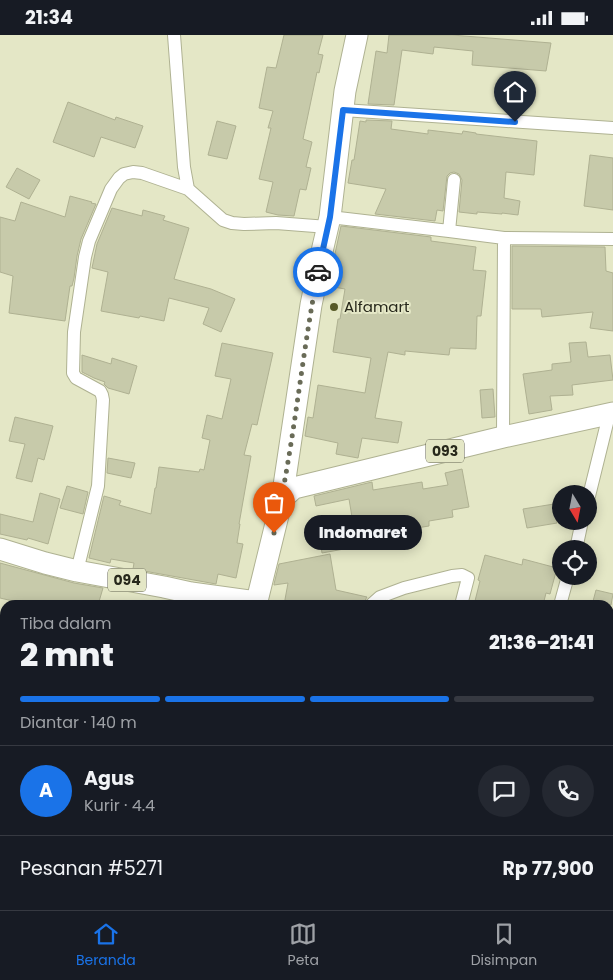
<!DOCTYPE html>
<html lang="id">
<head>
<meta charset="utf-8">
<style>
  body { margin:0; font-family:Poppins,sans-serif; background:#242831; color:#f1f3f6; height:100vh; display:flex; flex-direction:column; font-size:19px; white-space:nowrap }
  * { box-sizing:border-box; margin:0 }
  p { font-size:16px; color:#9ea1a6 }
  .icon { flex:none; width:28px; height:28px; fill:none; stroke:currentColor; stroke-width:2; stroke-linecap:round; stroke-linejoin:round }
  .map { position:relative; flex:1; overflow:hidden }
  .sheet { position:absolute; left:0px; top:565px; width:614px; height:310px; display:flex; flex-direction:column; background:#171b24; border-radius:15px 15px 0 0; box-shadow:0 2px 12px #0003 }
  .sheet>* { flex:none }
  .needle { width:32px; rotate:170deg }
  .buttons { position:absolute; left:552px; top:450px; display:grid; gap:10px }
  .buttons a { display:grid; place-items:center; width:45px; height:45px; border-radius:50%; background:#171b24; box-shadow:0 2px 12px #0003; font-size:25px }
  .pin { position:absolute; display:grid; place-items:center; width:42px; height:42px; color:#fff; margin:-51px -21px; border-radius:50% 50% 50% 0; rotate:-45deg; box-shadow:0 0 5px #0007 }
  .pin .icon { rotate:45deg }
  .courier { position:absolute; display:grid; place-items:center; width:50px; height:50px; margin:-25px; border:4px solid #1a73e8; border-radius:50%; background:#fff; color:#222; box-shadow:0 1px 6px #0007 }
  .bubble { position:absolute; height:35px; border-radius:18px; background:#171b24; box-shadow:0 2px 12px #0003; font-size:16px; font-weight:800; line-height:35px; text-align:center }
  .headline em { font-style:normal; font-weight:800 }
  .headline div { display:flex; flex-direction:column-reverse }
  .headline { display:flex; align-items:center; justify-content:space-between; height:85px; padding:0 20px }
  h1 { font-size:32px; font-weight:800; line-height:38px }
  .bar { display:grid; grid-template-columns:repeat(4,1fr); gap:8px 5px; align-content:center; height:60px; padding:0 20px }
  .bar i { height:6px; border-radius:4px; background:#363941 }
  .bar .current { background:#1a73e8 }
  .bar p { grid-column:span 4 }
  .line { display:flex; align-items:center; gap:12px; padding:0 20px; border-top:1px solid #363941 }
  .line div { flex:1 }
  .round { display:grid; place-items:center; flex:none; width:52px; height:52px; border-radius:26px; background:#242831 }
  .status { display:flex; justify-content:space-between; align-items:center; height:35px; padding:0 25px; background:#171b24; direction:ltr }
  .status svg { height:14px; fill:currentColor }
  .tabs { display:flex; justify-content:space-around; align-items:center; height:70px; border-top:1px solid #363941; background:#171b24; font-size:14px; color:#9ea1a6 }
  .tabs a { display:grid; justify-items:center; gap:2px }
  .tabs .current { color:#1a73e8 }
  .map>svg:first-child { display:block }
</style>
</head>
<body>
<div class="status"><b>21:34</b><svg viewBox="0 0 49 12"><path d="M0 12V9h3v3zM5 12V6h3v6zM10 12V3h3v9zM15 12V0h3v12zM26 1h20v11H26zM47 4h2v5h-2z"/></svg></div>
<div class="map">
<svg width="613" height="875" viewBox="0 0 613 875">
  <rect width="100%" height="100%" fill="#e4e7c6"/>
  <!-- building -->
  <path fill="#c7caaa" stroke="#afb192" d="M284,0H323L318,19L323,20L319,38L317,37L303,104L312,107L306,132L311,133L306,155L300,154L294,181L278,180L266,177L273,147L259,144L271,93H268L273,76L259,73L267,32L276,33Z
    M389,0H452L551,8L546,36L472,30L473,16L434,12L433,19L402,15L394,70L368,69L376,16L387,18Z
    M68,67L115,85L116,82L143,91L135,113L101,102L94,122L53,107Z
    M366,85L392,86L391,94L428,99V95L462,99L463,96L476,98V99L537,106L534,140L506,137L504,163L520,166L518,180L502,178V179L477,177V179L459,177L462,145L459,139L454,137L450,138L447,141L443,176L437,175L435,186L375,179L386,154L348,148L352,125H354L360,86L366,87Z
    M217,86L236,91L227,124L208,120Z
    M590,120L613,123V175L584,171Z
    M17,133L40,145L29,164L6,152Z
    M70,161L92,167L91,168L96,169L81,204L77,221L74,243L72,251H70L65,286L9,278L13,241L0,237V182L15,186L21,167L65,182Z
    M112,173L142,181L143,175L165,181L163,185L189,193L174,244L211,254L235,264L221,297L203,289L209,273L169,263L164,286L140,281L139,283L101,276L108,237L92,233L97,209Z
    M341,191L431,202V206L476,212L473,235L486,236L481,281H477L476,314L450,313L449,320L405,316V320L388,317L375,383L402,387L398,408L362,403L358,423L336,419L338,408L305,401L308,382L313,383L318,350L365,358L371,323L333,317L338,284H340L345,254L328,251Z
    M512,211L605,212L606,236L613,238V296L590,293L593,277L542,282L541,274H512Z
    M586,307L588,322L610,320L613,345L572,350L573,360L550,361L552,375L529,379L523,339L552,335V329L571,327L569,308Z
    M222,308L273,318L257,390L252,389L244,420L251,421L239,489H240L237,508L243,509L236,543L218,539L216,549L133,534L134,528L111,524L110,528L89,523L104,461L121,466L119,470L151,479L155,453H156L159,432L199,437L200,434L204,435L210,405L202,403L207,380L222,384L231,344L215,341Z
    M82,320L111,329L112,323L137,331L129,359L108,353L104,349L105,347L94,343L82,337Z
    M493,354L495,382L482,383L480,355Z
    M15,382L53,391L44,425L38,423L32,447L16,443L25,409L9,406Z
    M108,423L135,428L131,443L107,438Z
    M462,434L469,472L452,475L453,482L429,486V491L385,498L386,503L344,510V514L322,518L319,499L354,494L349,464L316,471L314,461L372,447L373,455L422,447L423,454L448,450L445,438Z
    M67,451L88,457L83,479L60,473Z
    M40,458L60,464L48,509L28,503L27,505L0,499V479L33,487Z
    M554,469L557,488L527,493L523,474Z
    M330,519L336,555L367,562L364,567L363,570H284L288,548L274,550V549L279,529Z
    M485,520L522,530L523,524L557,533L550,559L546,558L543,570H474L480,546L478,545Z
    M0,528L74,548L103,553L98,570H12L13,566L0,563Z
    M596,555L613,559L611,570H592Z"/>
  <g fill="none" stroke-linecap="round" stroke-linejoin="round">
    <!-- street casing -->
    <g stroke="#afb292" stroke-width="14">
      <path id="street" d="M174,0L184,132L188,154
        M343,75L613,93
        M330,182L449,196L504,203L613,204
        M449,196L454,145
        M503,402L504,203
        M589,461L609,380
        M576,514L582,486
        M77,536L98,451L103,365L102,360L100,356L76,343L73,338L74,297L85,222L89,206L111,154L119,143L124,139L133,137L142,138L188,154L223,185L232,188L244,189L276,188L328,192
        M371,570L380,562L404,553L452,541L462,540L468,543L461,570
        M560,570L568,541
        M609,690H613
        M609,790H613
        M477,875L479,870"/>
    </g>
    <!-- primary casing -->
    <g stroke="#afb292" stroke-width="23">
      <path id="primary" d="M282,464L294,453L503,402L613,378
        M0,514L45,528L77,536L164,552L191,558L257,567
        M256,570L282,464L311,270L323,212L330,182L345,56L357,0
        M198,875L199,870"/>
    </g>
    <!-- street -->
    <use href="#street" stroke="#fff" stroke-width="12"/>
    <!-- primary -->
    <use href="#primary" stroke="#fff" stroke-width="21"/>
  </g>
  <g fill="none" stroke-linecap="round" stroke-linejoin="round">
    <!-- done -->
    <path stroke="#696b57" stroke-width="5" stroke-dasharray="0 9" d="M274,498C294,412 301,324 318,237"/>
    <!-- route -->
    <path stroke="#1a73e8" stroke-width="6" d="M318,237L330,182L343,75L515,87"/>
  </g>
  <!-- markers -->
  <circle fill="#575a27" stroke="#e4e7c6" stroke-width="2" cx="334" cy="272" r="5"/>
  <g text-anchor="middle" stroke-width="4" stroke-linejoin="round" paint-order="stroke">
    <!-- shield labels -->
    <g fill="#e4e7c6" stroke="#60614e" stroke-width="1">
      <rect x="426" y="404.5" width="38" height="23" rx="4"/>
      <rect x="108" y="533.5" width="38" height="23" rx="4"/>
    </g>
    <g font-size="14" font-weight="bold" fill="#27281b">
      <text x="445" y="421">093</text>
      <text x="127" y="550">094</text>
    </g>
    <!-- poi labels -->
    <g font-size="15" fill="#27281b" stroke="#e4e7c6" text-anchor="start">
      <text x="344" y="277">Alfamart</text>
    </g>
  </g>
</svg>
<div class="buttons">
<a><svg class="needle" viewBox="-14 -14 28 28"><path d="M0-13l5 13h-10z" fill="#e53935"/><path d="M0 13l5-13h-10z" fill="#9ea1a6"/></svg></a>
<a><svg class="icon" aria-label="locate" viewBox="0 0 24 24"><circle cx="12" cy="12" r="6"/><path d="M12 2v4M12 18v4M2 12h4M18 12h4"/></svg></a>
</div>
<div class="pin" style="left:274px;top:498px;background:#ea580c"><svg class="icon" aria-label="bag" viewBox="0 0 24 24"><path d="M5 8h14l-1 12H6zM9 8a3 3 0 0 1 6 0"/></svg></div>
<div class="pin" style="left:515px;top:87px;background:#1f2937"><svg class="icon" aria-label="home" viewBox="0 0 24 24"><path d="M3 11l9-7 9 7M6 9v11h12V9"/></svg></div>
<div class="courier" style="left:318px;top:237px"><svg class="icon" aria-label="car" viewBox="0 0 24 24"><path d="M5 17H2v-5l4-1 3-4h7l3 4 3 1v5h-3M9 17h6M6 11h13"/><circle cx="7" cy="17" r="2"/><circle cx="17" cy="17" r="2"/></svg></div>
<div class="bubble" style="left:304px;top:480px;width:118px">Indomaret</div>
<section class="sheet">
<div class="headline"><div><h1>2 mnt</h1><p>Tiba dalam</p></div><em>21:36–21:41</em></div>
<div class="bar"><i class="current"></i><i class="current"></i><i class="current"></i><i></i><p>Diantar · 140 m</p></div>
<div class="line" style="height:90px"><b class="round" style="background:#1a73e8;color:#fff">A</b><div><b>Agus</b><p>Kurir · 4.4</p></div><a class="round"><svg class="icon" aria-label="chat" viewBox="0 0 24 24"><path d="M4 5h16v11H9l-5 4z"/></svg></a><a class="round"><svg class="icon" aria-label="phone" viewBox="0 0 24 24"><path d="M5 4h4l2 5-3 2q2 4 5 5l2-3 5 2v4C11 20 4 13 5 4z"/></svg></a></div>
<div class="line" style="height:65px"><div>Pesanan #5271</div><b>Rp 77,900</b></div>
</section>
</div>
<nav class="tabs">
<a class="current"><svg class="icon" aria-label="home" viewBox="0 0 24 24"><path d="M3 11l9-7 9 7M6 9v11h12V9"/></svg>Beranda</a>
<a><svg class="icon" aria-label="map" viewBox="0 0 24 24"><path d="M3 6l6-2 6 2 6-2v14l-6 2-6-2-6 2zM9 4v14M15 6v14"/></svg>Peta</a>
<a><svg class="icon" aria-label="saved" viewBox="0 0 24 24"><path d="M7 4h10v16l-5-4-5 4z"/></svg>Disimpan</a>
</nav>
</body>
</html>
